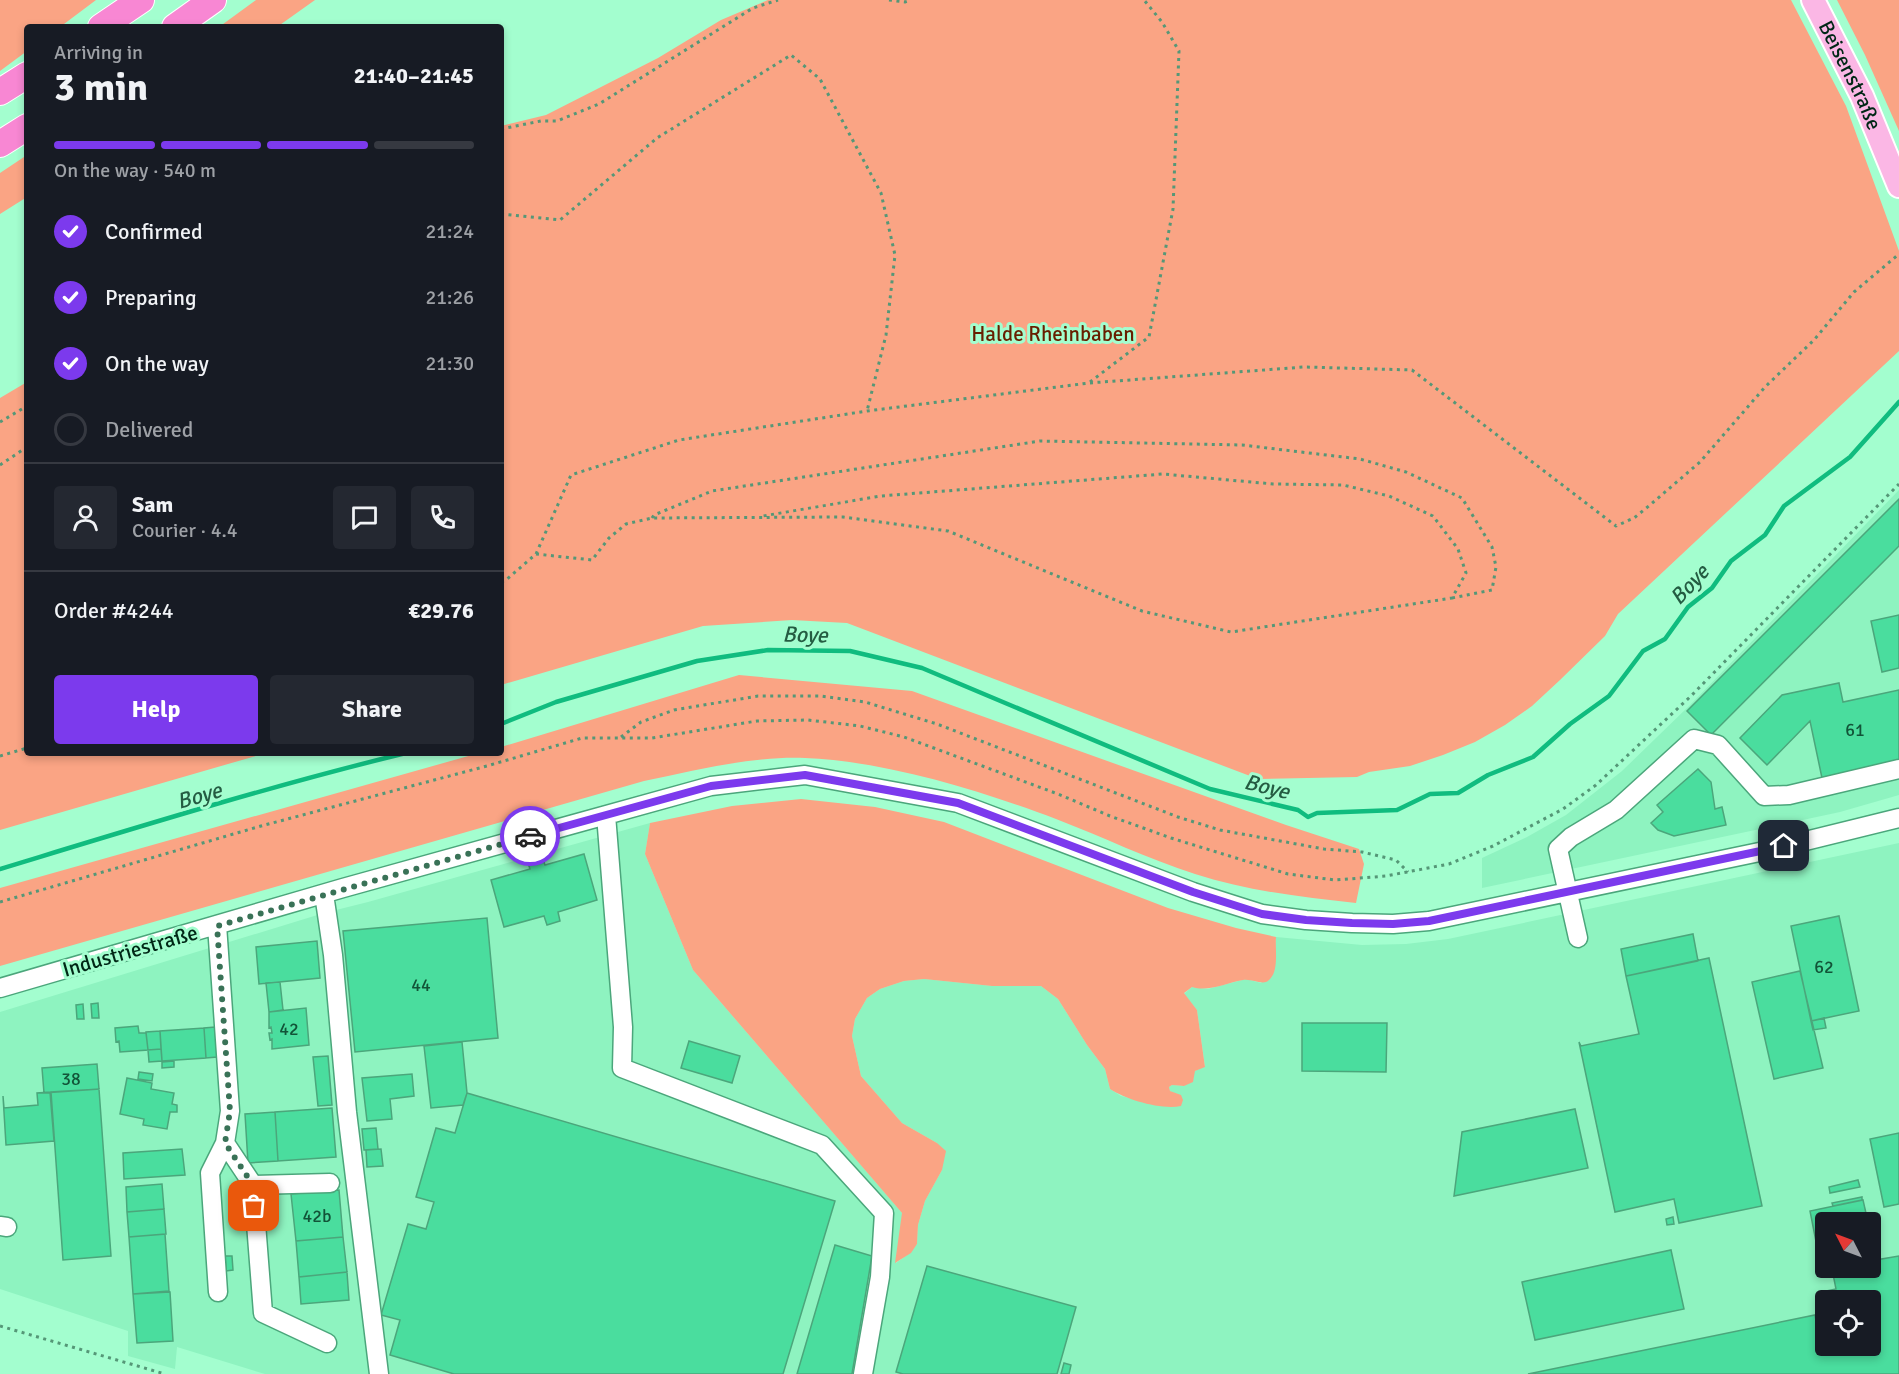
<!DOCTYPE html>
<html lang="en">
<head>
<meta charset="utf-8">
<style>
  body { margin:0; font-family:Signika,sans-serif; background:#242831; color:#f1f3f6; height:100vh; display:flex; flex-direction:column; font-size:22px; white-space:nowrap }
  * { box-sizing:border-box; margin:0 }
  p { font-size:20px; color:#9ea1a6 }
  .icon { flex:none; width:33px; height:33px; fill:none; stroke:currentColor; stroke-width:2; stroke-linecap:round; stroke-linejoin:round }
  .map { position:relative; flex:1; overflow:hidden }
  .panel { position:absolute; left:24px; top:24px; width:480px; height:732px; display:flex; flex-direction:column; background:#171b24; border-radius:6px; box-shadow:0 3px 9px #0003 }
  .panel>* { flex:none }
  .needle { width:39px; rotate:312deg }
  .fabs { position:absolute; left:1815px; top:1212px; display:grid; gap:12px }
  .fabs a { display:grid; place-items:center; width:66px; height:66px; border-radius:6px; background:#171b24; box-shadow:0 3px 9px #0003; font-size:30px }
  .pin { position:absolute; display:grid; place-items:center; width:51px; height:51px; color:#fff; margin:-26px; border-radius:12px; box-shadow:0 3px 9px #0006 }
  .courier { position:absolute; display:grid; place-items:center; width:60px; height:60px; margin:-30px; border:4px solid #7c3aed; border-radius:50%; background:#fff; color:#222; box-shadow:0 2px 8px #0007 }
  .head em { font-style:normal; font-weight:700 }
  .head div { display:flex; flex-direction:column-reverse }
  .head { display:flex; align-items:center; justify-content:space-between; height:102px; padding:0 30px }
  h1 { font-size:39px; font-weight:700; line-height:45px }
  .bar { display:grid; grid-template-columns:repeat(4,1fr); gap:9px 6px; align-content:center; height:72px; padding:0 30px }
  .bar i { height:8px; border-radius:4px; background:#363941 }
  .bar .current { background:#7c3aed }
  .bar p { grid-column:span 4 }
  .line { display:flex; align-items:center; gap:15px; padding:0 30px; border-top:2px solid #363941 }
  .line div { flex:1 }
  .round { display:grid; place-items:center; flex:none; width:63px; height:63px; border-radius:6px; background:#242831 }
  ol { padding:0 30px; list-style:none }
  li { display:flex; align-items:center; gap:18px; height:66px }
  li p { margin-inline-start:auto }
  li .icon { padding:6px; border-radius:50%; background:#7c3aed; color:#fff; stroke-width:4 }
  li:last-child { color:#9ea1a6 }
  li i { width:33px; height:33px; border:3px solid #363941; border-radius:50% }
  .cta { display:flex; gap:12px; margin-top:auto; padding:12px 30px }
  .cta a { flex:1; height:69px; border-radius:6px; background:#7c3aed; color:#fff; font-size:24px; font-weight:700; line-height:69px; text-align:center }
  .cta a+a { background:#242831; color:#f1f3f6 }
  .map>svg:first-child { display:block }
</style>
</head>
<body>
<div class="map">
<svg width="1899" height="1374" viewBox="0 0 1899 1374">
  <rect width="100%" height="100%" fill="#a3fecf"/>
  <!-- built -->
  <path fill="#8ef3c0" fill-rule="evenodd" d="M1899,490V795L1840,812L1482,888V858L1527,837L1566,815L1622,771L1690,705Z
    M650,823L645,854L693,970L903,1214L896,1263L910,1253L917,1244L918,1225L925,1201L942,1170L937,1143L902,1123L861,1076L852,1036L855,1019L867,998L880,989L904,981L924,979L992,986H1041L1058,999L1087,1045L1105,1069L1110,1089L1121,1096L1162,1106L1176,1094L1170,1091L1169,1087L1172,1085L1184,1086L1195,1071L1205,1066L1197,1010L1184,994L1192,987L1208,989L1246,979L1261,983L1274,970L1276,937L1362,945L1406,944L1448,939L1899,843V1374H265L177,1347L175,1369L128,1356V1331L0,1289V1012L324,913L368,902ZM1826,1222H1870V1268H1826ZM1826,1300H1870V1346H1826Z"/>
  <!-- green -->
  <path fill="#faa484" d="M0,0H96L60,27H27V51L0,71Z
    M256,0H315L277,27H219Z
    M768,0H1791L1846,106L1899,251V351L1618,614L1605,636L1560,680L1532,706L1505,725L1475,742L1443,755L1410,766L1369,772L1357,777L1258,779L847,623L792,620L703,626L501,685V126L546,115L658,58L721,20Z
    M1837,0H1899V131L1865,55Z
    M27,155V197L0,214V173Z
    M27,382V753H266L0,830V398Z
    M739,675L912,691L1286,825L1359,849L1364,864L1356,903C1301,897 1248,891 1195,874C1148,859 1103,837 1056,819C982,791 885,761 805,758C751,756 697,770 644,781L0,966V888L479,753H501V747Z
    M801,799L875,807L944,822L1168,908L1236,928L1276,937C1275,949 1279,970 1270,979C1264,987 1252,978 1243,980C1226,983 1209,992 1192,987L1184,993L1197,1010L1205,1067L1195,1071L1193,1082L1184,1086L1172,1085L1169,1087L1170,1091L1181,1095L1183,1100L1181,1106C1161,1110 1127,1100 1110,1089L1105,1069L1087,1045L1058,999L1041,986H992L924,979L904,981L880,989L867,998L855,1019L852,1036L861,1076L902,1123L937,1143L946,1151L942,1170L925,1201L918,1225L917,1244L911,1253L895,1263L902,1213L693,970L645,854L650,823L732,806Z"/>
  <g fill="none" stroke-linecap="round" stroke-linejoin="round">
    <!-- stream -->
    <path stroke="#10bc7f" stroke-width="4.5" d="M501,724L556,702L697,661L768,650L850,651L922,668L1210,789L1298,810L1308,817L1317,813L1397,810L1430,794L1458,793L1488,775L1533,757L1570,724L1609,696L1643,651L1665,639L1688,607L1712,588L1731,561L1765,535L1784,506L1850,457L1899,402
      M0,869C135,828 270,786 406,753"/>
  </g>
  <!-- building -->
  <path fill="#4add9e" stroke="#4ba67b" stroke-width="1.5" d="M1899,499V546L1711,735L1687,711Z
    M1899,615V668L1882,672L1871,621Z
    M1839,683L1843,702L1899,690V762L1822,778L1810,721L1767,765L1740,738L1782,695Z
    M1698,769L1711,782L1715,809L1722,807L1726,825L1674,836L1658,830L1651,823L1663,812L1657,805Z
    M584,854L597,900L558,912L560,921L547,925L544,916L504,927L491,880L530,869L527,860L542,856L545,865Z
    M1839,916L1859,1011L1811,1021L1791,926Z
    M487,918L498,1038L355,1052L343,931Z
    M1693,934L1698,961L1626,976L1621,949Z
    M317,941L320,978L259,984L256,947Z
    M1709,958L1762,1206L1679,1223L1674,1199L1615,1212L1579,1042L1581,1046L1639,1034L1626,976Z
    M1800,971L1823,1068L1774,1079L1752,982Z
    M280,982L283,1010L269,1012L266,983Z
    M98,1003L99,1018H92L91,1004Z
    M83,1004L84,1019H77L76,1005Z
    M306,1008L309,1045L272,1049V1039L270,1040L269,1033H272L271,1027L269,1028V1012Z
    M1824,1018L1826,1028L1813,1030L1811,1021Z
    M1302,1023H1387L1386,1072L1302,1071Z
    M138,1026L139,1033H146L148,1050L120,1052L119,1041L116,1042L115,1028Z
    M215,1027L217,1057L206,1058L204,1028Z
    M204,1028L206,1058L162,1061L160,1031Z
    M160,1031L161,1049L148,1050L146,1032Z
    M689,1041L740,1056L732,1083L681,1068Z
    M462,1042L467,1093L463,1105L431,1108L424,1046Z
    M161,1049L162,1061L149,1062L148,1050Z
    M328,1056L332,1105L318,1106L313,1057Z
    M174,1061V1067L162,1068V1062Z
    M97,1064L99,1089L44,1093L42,1068Z
    M139,1072L153,1074L152,1081L138,1079Z
    M412,1074L414,1096L390,1099L392,1119L367,1121L362,1078Z
    M127,1078L152,1083L151,1089L174,1093L172,1104L177,1105V1112H170L167,1129L143,1125L144,1119L120,1114Z
    M99,1089L111,1256L63,1260L51,1092Z
    M50,1092L54,1141L6,1145L3,1096L4,1108L38,1105L37,1093Z
    M467,1093L835,1201L783,1374H454L390,1355L400,1320L381,1315L408,1224L426,1229L434,1202L416,1197L436,1128L455,1133Z
    M332,1108L336,1157L278,1161L275,1112Z
    M1575,1109L1588,1168L1454,1196L1462,1132Z
    M275,1112L278,1161L248,1163L245,1114Z
    M376,1128L378,1149L364,1150L362,1129Z
    M1899,1133V1204L1884,1207L1870,1139Z
    M182,1149L185,1175L124,1179L123,1153Z
    M381,1149L383,1166L367,1167L366,1150Z
    M1858,1180L1860,1187L1830,1193L1829,1187Z
    M162,1184L164,1209L127,1212L126,1187Z
    M339,1190L343,1237L296,1241L291,1194Z
    M1862,1197V1200L1833,1206L1832,1203Z
    M1863,1200L1868,1222H1826V1261L1820,1262L1810,1211Z
    M164,1209L166,1234L129,1237L127,1212Z
    M1673,1217L1674,1224L1667,1225L1666,1219Z
    M165,1234L169,1291L133,1294L129,1237Z
    M343,1237L347,1272L299,1277L296,1241Z
    M835,1245L872,1256L852,1374H797Z
    M1671,1250L1684,1309L1535,1340L1522,1282Z
    M225,1256H232L233,1270L226,1271Z
    M1899,1256V1374H1528L1815,1315L1818,1331L1826,1330V1346H1870V1300H1826V1313L1821,1292L1836,1289L1832,1269L1870,1268V1261Z
    M927,1266L1076,1307L1057,1374H903L896,1372Z
    M347,1272L349,1300L301,1304L299,1277Z
    M170,1292L173,1341L137,1343L133,1294Z
    M1064,1363L1071,1365L1069,1374H1061Z"/>
  <g fill="none" stroke-linecap="round" stroke-linejoin="round">
    <!-- minor casing -->
    <g stroke="#4ba67b" stroke-width="21">
      <path id="minor" d="M606,815L623,1027L622,1068L822,1145L884,1213L880,1277L863,1374
        M324,894L333,955L347,1112L379,1374
        M217,925L230,1111L225,1143L210,1173L218,1292
        M1578,938L1558,849L1571,837L1616,810L1694,739L1718,745L1764,796L1789,795L1899,769
        M0,988L343,888L711,786L805,775L958,803L1193,892L1262,914L1306,920L1352,923L1393,924L1429,921L1769,850L1899,818
        M225,1143L253,1185L263,1313L327,1343
        M253,1185L330,1183
        M0,1226L7,1227"/>
    </g>
    <!-- major casing -->
    <g stroke="#fff" stroke-width="26">
      <g id="major">
        <path id="s1" d="M1813,0L1862,96L1899,186"/>
      </g>
    </g>
    <!-- highway casing -->
    <g stroke="#fff" stroke-width="28">
      <path id="highway" d="M101,27L141,0
        M175,27L213,0
        M0,92L27,75
        M0,144L27,127"/>
    </g>
    <!-- path -->
    <path stroke="#559777" stroke-width="3" stroke-dasharray="3 4.5" stroke-linecap="butt" d="M889,0L905,2L911,0
      M501,129L541,121H557L599,104L753,8L778,0
      M501,214L560,220L657,138L791,55L820,79L881,193L895,255L886,335L867,411
      M1090,382L1149,337L1173,209L1179,51L1162,22L1144,0
      M0,422L27,406
      M0,465L27,447
      M652,518L654,515L712,491L1040,441L1242,445L1360,459L1406,472L1462,498L1492,547L1496,567L1492,590L1452,598
      M536,554L592,560L609,538L626,524L652,518L843,517L948,531L1142,611L1231,632L1452,598L1466,573L1458,549L1433,516L1389,496L1343,485L1273,484L1163,474L881,496L763,516
      M501,582L506,580L536,554L571,475L679,440L867,411L1089,383L1304,367L1412,370L1616,526L1634,518L1650,505L1700,462L1765,387L1814,340L1854,292L1899,254
      M621,737L641,722L674,710L758,696H820L865,702L937,724L1178,817L1220,830L1324,849L1362,852L1396,860L1408,872
      M0,756L27,748
      M0,902L261,826L487,766L582,738H652L757,721L808,720L860,726L904,737L1058,794L1110,816L1171,838L1288,874L1335,880L1386,876L1449,864L1493,846L1563,809L1596,785L1691,696L1899,484
      M0,1326L165,1374"/>
    <!-- minor -->
    <use href="#minor" stroke="#fff" stroke-width="18"/>
    <!-- major -->
    <use href="#major" stroke="#fbb7e5" stroke-width="22"/>
    <!-- highway -->
    <use href="#highway" stroke="#f887d3" stroke-width="26"/>
  </g>
  <g fill="none" stroke-linecap="round" stroke-linejoin="round">
    <!-- done -->
    <path stroke="#397257" stroke-width="6" stroke-dasharray="0 10.8" d="M254,1206L253,1185L225,1143L230,1111L217,926L530,836"/>
    <!-- route -->
    <path stroke="#7c3aed" stroke-width="8" d="M530,836L711,786L805,775L958,803L1193,892L1262,914L1306,920L1352,923L1393,924L1429,921L1784,846"/>
  </g>
  <g text-anchor="middle" stroke-width="6" stroke-linejoin="round" paint-order="stroke">
    <!-- number labels -->
    <g font-size="18" fill="#125438">
      <text x="1855" y="736">61</text>
      <text x="1824" y="973">62</text>
      <text x="421" y="991">44</text>
      <text x="289" y="1035">42</text>
      <text x="71" y="1085">38</text>
      <text x="317" y="1222">42b</text>
    </g>
    <!-- street labels -->
    <g font-size="21" fill="#002716" stroke="#a3fecf">
      <text dy="7" stroke="none"><textPath href="#s1" startOffset="84">Beisenstraße</textPath></text>
      <text transform="translate(130 951) rotate(-16)" y="7">Industriestraße</text>
    </g>
    <!-- park labels -->
    <g font-size="21" fill="#671f00" stroke="#a3fecf">
      <text x="1053" y="341">Halde Rheinbaben</text>
    </g>
    <!-- water labels -->
    <g font-size="22" font-style="italic" fill="#245c42" stroke="#a3fecf">
      <text transform="translate(1689 584) rotate(-47)" y="8">Boye</text>
      <text transform="translate(805 634) rotate(1)" y="8">Boye</text>
      <text transform="translate(1267 786) rotate(14)" y="8">Boye</text>
      <text transform="translate(199 795) rotate(-16)" y="8">Boye</text>
    </g>
  </g>
</svg>
<div class="fabs">
<a><svg class="needle" viewBox="-14 -14 28 28"><path d="M0-13l5 13h-10z" fill="#e53935"/><path d="M0 13l5-13h-10z" fill="#9ea1a6"/></svg></a>
<a><svg class="icon" aria-label="locate" viewBox="0 0 24 24"><circle cx="12" cy="12" r="6"/><path d="M12 2v4M12 18v4M2 12h4M18 12h4"/></svg></a>
</div>
<div class="pin" style="left:254px;top:1206px;background:#ea580c"><svg class="icon" aria-label="bag" viewBox="0 0 24 24"><path d="M5 8h14l-1 12H6zM9 8a3 3 0 0 1 6 0"/></svg></div>
<div class="pin" style="left:1784px;top:846px;background:#1f2937"><svg class="icon" aria-label="home" viewBox="0 0 24 24"><path d="M3 11l9-7 9 7M6 9v11h12V9"/></svg></div>
<div class="courier" style="left:530px;top:836px"><svg class="icon" aria-label="car" viewBox="0 0 24 24"><path d="M5 17H2v-5l4-1 3-4h7l3 4 3 1v5h-3M9 17h6M6 11h13"/><circle cx="7" cy="17" r="2"/><circle cx="17" cy="17" r="2"/></svg></div>
<section class="panel">
<div class="head"><div><h1>3 min</h1><p>Arriving in</p></div><em>21:40–21:45</em></div>
<div class="bar"><i class="current"></i><i class="current"></i><i class="current"></i><i></i><p>On the way · 540 m</p></div>
<ol>
<li><svg class="icon" aria-label="check" viewBox="0 0 24 24"><path d="M5 12l5 5 9-10"/></svg>Confirmed<p>21:24</p></li>
<li><svg class="icon" aria-label="check" viewBox="0 0 24 24"><path d="M5 12l5 5 9-10"/></svg>Preparing<p>21:26</p></li>
<li><svg class="icon" aria-label="check" viewBox="0 0 24 24"><path d="M5 12l5 5 9-10"/></svg>On the way<p>21:30</p></li>
<li><i></i>Delivered</li>
</ol>
<div class="line" style="height:108px"><a class="round"><svg class="icon" aria-label="person" viewBox="0 0 24 24"><circle cx="12" cy="8" r="4"/><path d="M4 21q1-7 8-7t8 7"/></svg></a><div><b>Sam</b><p>Courier · 4.4</p></div><a class="round"><svg class="icon" aria-label="chat" viewBox="0 0 24 24"><path d="M4 5h16v11H9l-5 4z"/></svg></a><a class="round"><svg class="icon" aria-label="phone" viewBox="0 0 24 24"><path d="M5 4h4l2 5-3 2q2 4 5 5l2-3 5 2v4C11 20 4 13 5 4z"/></svg></a></div>
<div class="line" style="height:78px"><div>Order #4244</div><b>€29.76</b></div>
<div class="cta"><a>Help</a><a>Share</a></div>
</section>
</div>
</body>
</html>
